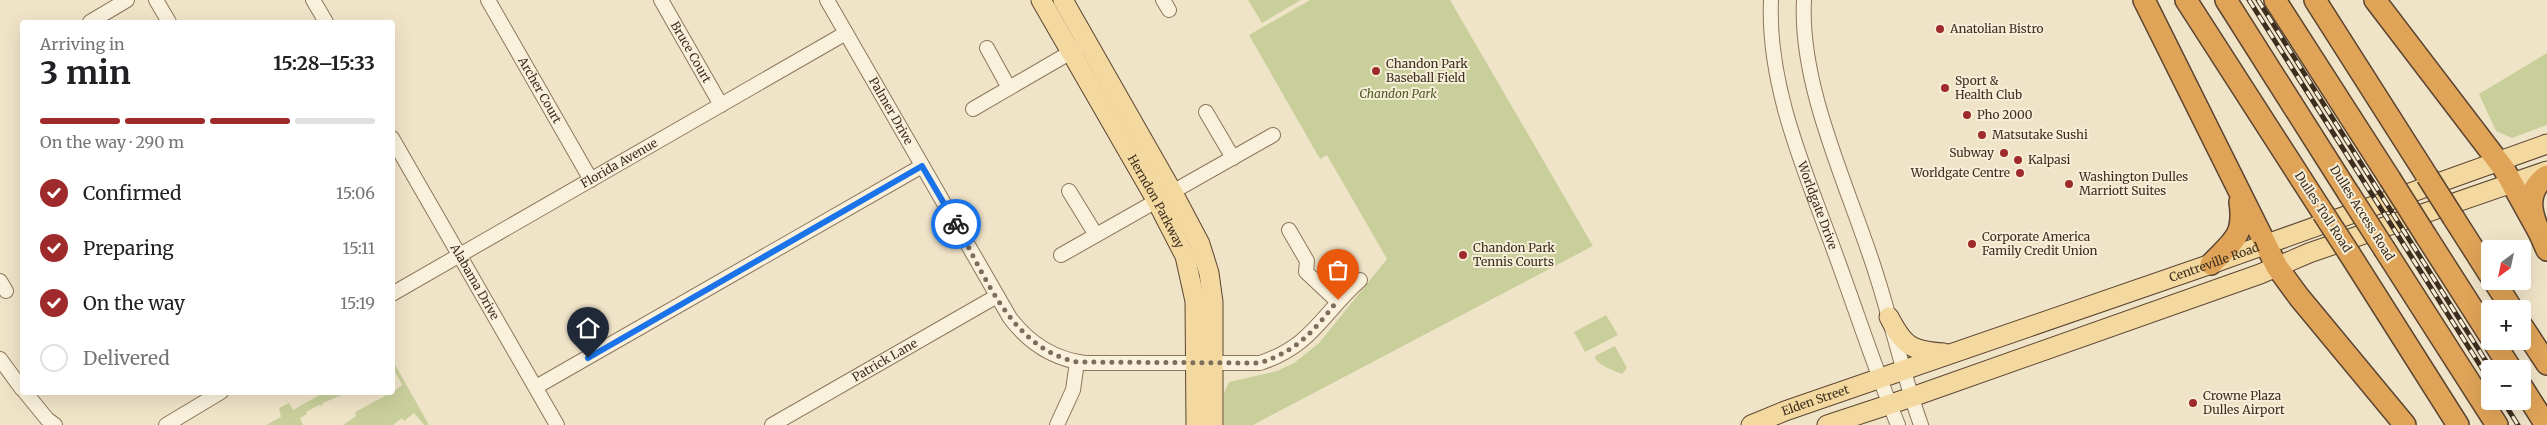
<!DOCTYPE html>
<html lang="en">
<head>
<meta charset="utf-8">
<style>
  body { margin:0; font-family:Merriweather,serif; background:#f2f2f2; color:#202124; height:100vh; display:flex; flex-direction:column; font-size:19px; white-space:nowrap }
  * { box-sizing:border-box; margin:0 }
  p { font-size:16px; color:#757577 }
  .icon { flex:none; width:28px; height:28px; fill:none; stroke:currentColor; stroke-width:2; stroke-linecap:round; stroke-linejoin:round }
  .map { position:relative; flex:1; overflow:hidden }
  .sheet { position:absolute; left:20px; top:20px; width:375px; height:375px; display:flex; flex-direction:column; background:#fff; border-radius:5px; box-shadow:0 5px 20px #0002 }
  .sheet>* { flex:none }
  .needle { width:32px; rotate:213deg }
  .fabs { position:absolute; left:2481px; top:240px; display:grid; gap:10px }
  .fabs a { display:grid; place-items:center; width:50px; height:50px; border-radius:5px; background:#fff; box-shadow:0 5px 20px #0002; font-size:25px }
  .pin { position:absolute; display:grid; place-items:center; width:42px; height:42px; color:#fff; margin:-51px -21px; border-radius:50% 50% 50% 0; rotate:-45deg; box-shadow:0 0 5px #0007 }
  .pin .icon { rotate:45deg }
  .courier { position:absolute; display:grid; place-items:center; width:50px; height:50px; margin:-25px; border:4px solid #1a73e8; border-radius:50%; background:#fff; color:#222; box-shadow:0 1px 6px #0007 }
  .summary em { font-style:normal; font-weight:700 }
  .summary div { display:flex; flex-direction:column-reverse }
  .summary { display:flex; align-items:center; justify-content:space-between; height:85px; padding:0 20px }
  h1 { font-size:32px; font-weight:700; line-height:38px }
  .bar { display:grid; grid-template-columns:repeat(4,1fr); gap:8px 5px; align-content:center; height:60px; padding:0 20px }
  .bar i { height:6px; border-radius:4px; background:#e0e0e0 }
  .bar .selected { background:#9e2a2b }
  .bar p { grid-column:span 4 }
  ol { padding:0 20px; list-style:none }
  li { display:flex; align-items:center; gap:15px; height:55px }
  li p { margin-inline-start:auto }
  li .icon { padding:5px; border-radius:50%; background:#9e2a2b; color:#fff; stroke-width:4 }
  li:last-child { color:#757577 }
  li i { width:28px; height:28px; border:2px solid #e0e0e0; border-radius:50% }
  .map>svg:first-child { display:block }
</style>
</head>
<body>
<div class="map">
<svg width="2547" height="425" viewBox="0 0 2547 425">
  <rect width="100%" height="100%" fill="#f0e4c8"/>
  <!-- green -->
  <path fill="#c9cf9b" d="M1248,0H1301L1262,23Z
    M1310,0H1450L1593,246L1253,425H1224V393L1229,382L1277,371L1294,363L1319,343L1387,259L1327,155L1320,159L1249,35Z
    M2547,53V125L2512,138L2496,131L2479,94Z
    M1606,315L1618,335L1585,352L1574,332Z
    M1615,346L1627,368L1622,374C1613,370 1599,366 1595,358V356Z
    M393,361L429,425H424L414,413L404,421L402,418L393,425H343L356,416L355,412L391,393L402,385L393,368Z
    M323,393L344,394L323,403L322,406L319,405L306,412L307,414L300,418L303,425H266L281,417L279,408L289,403L293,410Z"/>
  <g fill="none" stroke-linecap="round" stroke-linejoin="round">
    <!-- minor casing -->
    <g stroke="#8d765c" stroke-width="16">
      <g id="minor">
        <path d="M156,0L169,22"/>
        <path d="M313,0L326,22"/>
        <path id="s1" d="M488,0L591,180"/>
        <path id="s2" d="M661,0L721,105"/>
        <path id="s3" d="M827,0L1010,318C1029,343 1053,359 1085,363H1260C1312,346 1322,314 1360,280"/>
        <path d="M1163,0L1169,10"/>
        <path id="s4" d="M1771,0C1767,87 1806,173 1835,253C1856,310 1875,369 1898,425"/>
        <path d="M1804,0C1799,90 1852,194 1878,280C1893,328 1904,378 1921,425"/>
        <path d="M90,22L127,0"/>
        <path d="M987,48L1009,88"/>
        <path d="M973,109L1078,48"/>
        <path d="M1206,112L1233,158"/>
        <path id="s5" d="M392,138L557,425"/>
        <path d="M1069,191L1096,235"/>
        <path d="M1289,230L1307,261L1306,272L1337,301"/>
        <path d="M1061,255L1273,135"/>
        <path d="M0,281L6,291"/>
        <path id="s6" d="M392,294L846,33"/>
        <path d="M0,359L22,389"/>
        <path d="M536,387L922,166"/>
        <path d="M25,392L47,419L55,425"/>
        <path d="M166,425L221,392"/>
        <path id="s7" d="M772,425L997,296"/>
        <path d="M1057,425L1073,390L1077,362"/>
      </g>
    </g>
    <!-- major casing -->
    <g stroke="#5b4430" stroke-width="21">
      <g id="major">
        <path id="s8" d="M1041,0L1155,198L1185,256L1195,301L1196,425"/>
        <path d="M1063,0L1173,193L1200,244L1209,273L1213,302V425"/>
        <path d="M1889,317C1904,346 1911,351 1944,353"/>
        <path id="s9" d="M1751,425L1785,411L2211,264L2547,144"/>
        <path d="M1827,425L1912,397L2260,274L2309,253L2547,171"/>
      </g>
    </g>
    <!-- highway casing -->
    <g stroke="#5b4430" stroke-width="24">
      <path id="highway" d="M2144,0L2277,267L2299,297L2405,425
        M2186,0L2323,213
        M2226,0L2349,194
        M2275,0L2390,179
        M2315,0L2427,176
        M2375,0L2504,169L2540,234
        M2547,176C2519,195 2536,225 2547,250
        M2453,217L2490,275
        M2426,236L2490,336
        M2385,250L2497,425
        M2349,253L2458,425
        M2211,264C2233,241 2245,236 2240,202
        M2494,281L2512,309
        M2522,326L2547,364
        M2493,341L2511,369
        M2522,387L2546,425"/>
    </g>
    <!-- minor -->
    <use href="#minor" stroke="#faf1dc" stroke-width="14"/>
    <!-- major -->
    <use href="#major" stroke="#f3d9a0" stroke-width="19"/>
    <!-- highway -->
    <use href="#highway" stroke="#e0a458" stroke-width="21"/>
    <!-- rail casing -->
    <g stroke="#3d2e20" stroke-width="5">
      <path id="rail" d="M2249,0L2490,381
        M2258,0L2489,366
        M2503,401L2518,425"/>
    </g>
    <!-- rail -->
    <use href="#rail" stroke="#f7eed8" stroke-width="3" stroke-dasharray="9" stroke-linecap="butt"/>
    <!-- highway-bridge casing -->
    <g stroke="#5b4430" stroke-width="24" stroke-linecap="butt">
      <path id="highway-bridge" d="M2427,176L2453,217
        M2390,179L2426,236
        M2349,194L2385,250
        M2323,213L2349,253"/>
    </g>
    <!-- highway-bridge -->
    <use href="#highway-bridge" stroke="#e0a458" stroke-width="21"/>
  </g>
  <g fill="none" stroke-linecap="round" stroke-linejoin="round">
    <!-- done -->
    <path stroke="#7c6e5b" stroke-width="5" stroke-dasharray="0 9" d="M956,224C986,277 1011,348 1077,362L1260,363C1298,350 1313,332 1338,300"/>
    <!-- route -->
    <path stroke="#1a73e8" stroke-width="6" d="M588,358L922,166L956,224"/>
  </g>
  <!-- markers -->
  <g fill="#9e2a2b" stroke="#f7eed8" stroke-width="2">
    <circle cx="1940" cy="29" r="5"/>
    <circle cx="1376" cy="71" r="5"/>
    <circle cx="1945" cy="88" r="5"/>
    <circle cx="1967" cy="115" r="5"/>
    <circle cx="1982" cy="135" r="5"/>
    <circle cx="2004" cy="153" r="5"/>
    <circle cx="2018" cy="160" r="5"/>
    <circle cx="2020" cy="173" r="5"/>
    <circle cx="2069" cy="184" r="5"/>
    <circle cx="1972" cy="244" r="5"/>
    <circle cx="1463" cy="255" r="5"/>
    <circle cx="2193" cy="403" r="5"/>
  </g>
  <g text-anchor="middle" stroke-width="4" stroke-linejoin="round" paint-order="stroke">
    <!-- poi labels -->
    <g font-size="12" fill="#3d2e20" stroke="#f7eed8" text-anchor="start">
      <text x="1950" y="33">Anatolian Bistro</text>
      <text x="1386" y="68">Chandon Park<tspan x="1386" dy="14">Baseball Field</tspan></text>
      <text x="1955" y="85">Sport &amp;<tspan x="1955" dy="14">Health Club</tspan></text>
      <text x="1977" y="119">Pho 2000</text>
      <text x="1992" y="139">Matsutake Sushi</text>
      <text x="1994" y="157" text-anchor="end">Subway</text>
      <text x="2028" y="164">Kalpasi</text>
      <text x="2010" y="177" text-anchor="end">Worldgate Centre</text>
      <text x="2079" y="181">Washington Dulles<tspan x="2079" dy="14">Marriott Suites</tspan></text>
      <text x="1982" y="241">Corporate America<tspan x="1982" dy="14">Family Credit Union</tspan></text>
      <text x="1473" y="252">Chandon Park<tspan x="1473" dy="14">Tennis Courts</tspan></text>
      <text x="2203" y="400">Crowne Plaza<tspan x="2203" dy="14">Dulles Airport</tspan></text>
    </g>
    <!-- street labels -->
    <g font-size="12" fill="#3d2e20" stroke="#f7eed8">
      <text dy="4" stroke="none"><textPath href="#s2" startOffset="60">Bruce Court</textPath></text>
      <text dy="4" stroke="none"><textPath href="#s1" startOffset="104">Archer Court</textPath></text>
      <text dy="4" stroke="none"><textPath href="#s3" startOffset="128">Palmer Drive</textPath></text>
      <text dy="4" stroke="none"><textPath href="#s6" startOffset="262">Florida Avenue</textPath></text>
      <text dy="4" stroke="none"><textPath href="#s8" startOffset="232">Herndon Parkway</textPath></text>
      <text dy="4" stroke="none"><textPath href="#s4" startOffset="212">Worldgate Drive</textPath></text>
      <text transform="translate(2323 212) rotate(57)" y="4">Dulles Toll Road</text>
      <text transform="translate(2362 213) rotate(58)" y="4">Dulles Access Road</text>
      <text dy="4" stroke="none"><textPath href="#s9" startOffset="491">Centreville Road</textPath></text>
      <text dy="4" stroke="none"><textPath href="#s5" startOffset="166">Alabama Drive</textPath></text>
      <text dy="4" stroke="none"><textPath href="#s7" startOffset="130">Patrick Lane</textPath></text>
      <text dy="4" stroke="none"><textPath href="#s9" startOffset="69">Elden Street</textPath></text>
    </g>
    <!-- park labels -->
    <g font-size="12" font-style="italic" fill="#4d5a26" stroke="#f7eed8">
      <text x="1398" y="98">Chandon Park</text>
    </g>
  </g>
</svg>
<div class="fabs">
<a><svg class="needle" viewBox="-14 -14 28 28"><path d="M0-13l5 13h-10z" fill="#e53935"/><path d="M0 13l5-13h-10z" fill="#757577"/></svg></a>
<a>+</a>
<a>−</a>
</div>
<div class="pin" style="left:1338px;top:300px;background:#ea580c"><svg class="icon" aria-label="bag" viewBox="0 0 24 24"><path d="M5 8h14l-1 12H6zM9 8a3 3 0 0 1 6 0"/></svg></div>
<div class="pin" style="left:588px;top:358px;background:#1f2937"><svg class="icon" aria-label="home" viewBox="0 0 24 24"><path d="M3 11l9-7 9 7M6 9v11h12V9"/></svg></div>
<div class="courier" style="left:956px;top:224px"><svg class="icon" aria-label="bike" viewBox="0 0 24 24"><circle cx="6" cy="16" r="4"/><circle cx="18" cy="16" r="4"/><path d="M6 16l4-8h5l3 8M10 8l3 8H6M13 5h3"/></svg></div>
<section class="sheet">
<div class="summary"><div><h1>3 min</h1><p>Arriving in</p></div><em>15:28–15:33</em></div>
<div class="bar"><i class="selected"></i><i class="selected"></i><i class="selected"></i><i></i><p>On the way · 290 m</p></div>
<ol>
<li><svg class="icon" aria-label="check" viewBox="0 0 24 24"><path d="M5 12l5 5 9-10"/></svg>Confirmed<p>15:06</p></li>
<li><svg class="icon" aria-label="check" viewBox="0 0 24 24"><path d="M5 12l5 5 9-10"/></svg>Preparing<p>15:11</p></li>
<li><svg class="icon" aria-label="check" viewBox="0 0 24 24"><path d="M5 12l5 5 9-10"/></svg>On the way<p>15:19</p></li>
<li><i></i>Delivered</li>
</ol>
</section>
</div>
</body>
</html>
